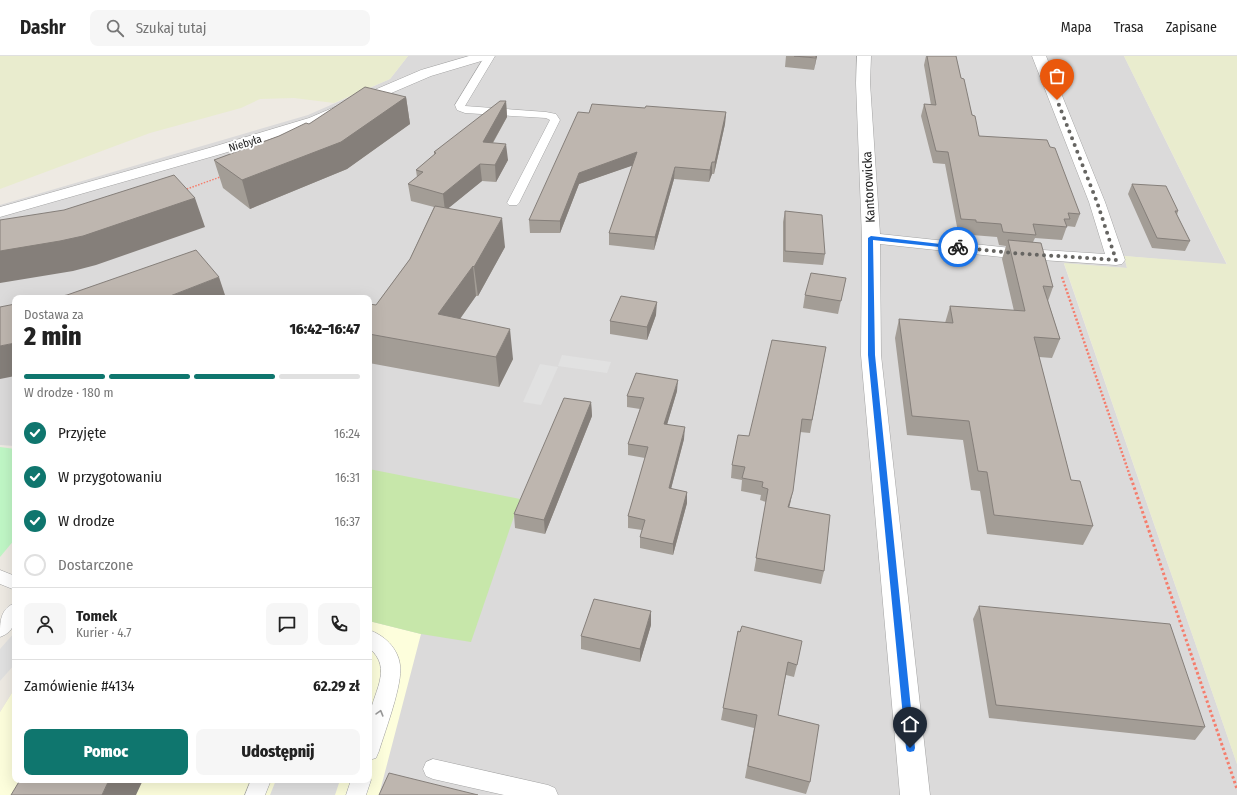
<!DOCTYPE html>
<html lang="pl">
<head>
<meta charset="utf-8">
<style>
  body { margin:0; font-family:"Fira Sans Condensed",sans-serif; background:#f6f6f6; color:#222; height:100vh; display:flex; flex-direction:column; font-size:15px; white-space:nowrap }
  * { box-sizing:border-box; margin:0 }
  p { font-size:13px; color:#767676 }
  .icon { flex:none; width:22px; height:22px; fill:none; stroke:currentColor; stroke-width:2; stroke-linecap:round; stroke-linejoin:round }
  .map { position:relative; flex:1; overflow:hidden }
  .sheet { position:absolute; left:12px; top:239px; width:360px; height:488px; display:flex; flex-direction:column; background:#fff; border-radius:8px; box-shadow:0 4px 16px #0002 }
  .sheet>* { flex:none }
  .pin { position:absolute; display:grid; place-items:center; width:34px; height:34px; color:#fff; margin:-41px -17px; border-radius:50% 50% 50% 0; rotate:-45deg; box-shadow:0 0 4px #0007 }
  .pin .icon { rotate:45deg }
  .courier { position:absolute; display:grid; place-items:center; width:40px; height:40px; margin:-20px; border:3px solid #1a73e8; border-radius:50%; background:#fff; color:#222; box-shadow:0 1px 5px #0007 }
  .head em { font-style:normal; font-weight:800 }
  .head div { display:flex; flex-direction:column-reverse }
  .head { display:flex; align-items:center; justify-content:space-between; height:68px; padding:0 12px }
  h1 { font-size:26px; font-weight:800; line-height:30px }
  .bar { display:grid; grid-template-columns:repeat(4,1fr); gap:6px 4px; align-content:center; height:48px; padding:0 12px }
  .bar i { height:5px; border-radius:3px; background:#e0e0e0 }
  .bar .active { background:#0f766e }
  .bar p { grid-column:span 4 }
  .line { display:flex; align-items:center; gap:10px; padding:0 12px; border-top:1px solid #e0e0e0 }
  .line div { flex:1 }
  .round { display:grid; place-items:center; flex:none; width:42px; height:42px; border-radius:8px; background:#f6f6f6 }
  ol { padding:0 12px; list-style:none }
  li { display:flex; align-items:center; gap:12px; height:44px }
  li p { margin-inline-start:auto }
  li .icon { padding:4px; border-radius:50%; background:#0f766e; color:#fff; stroke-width:4 }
  li:last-child { color:#767676 }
  li i { width:22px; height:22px; border:2px solid #e0e0e0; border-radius:50% }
  .action { display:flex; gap:8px; margin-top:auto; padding:8px 12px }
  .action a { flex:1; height:46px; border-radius:8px; background:#0f766e; color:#fff; font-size:16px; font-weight:800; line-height:46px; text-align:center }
  .action a+a { background:#f6f6f6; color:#222 }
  header { display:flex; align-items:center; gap:24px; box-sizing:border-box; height:56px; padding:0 20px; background:#fff; border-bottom:1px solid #e0e0e0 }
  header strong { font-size:19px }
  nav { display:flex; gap:22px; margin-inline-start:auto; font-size:14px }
  .search { width:280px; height:36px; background:#f6f6f6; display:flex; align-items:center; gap:10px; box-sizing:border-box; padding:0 14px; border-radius:8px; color:#767676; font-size:15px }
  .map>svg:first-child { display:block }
</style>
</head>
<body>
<header>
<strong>Dashr</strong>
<div class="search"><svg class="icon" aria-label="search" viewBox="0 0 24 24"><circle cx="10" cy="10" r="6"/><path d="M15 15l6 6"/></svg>Szukaj tutaj</div>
<nav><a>Mapa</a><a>Trasa</a><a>Zapisane</a></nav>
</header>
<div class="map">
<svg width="1237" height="739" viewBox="0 0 1237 739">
  <rect width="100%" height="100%" fill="#eeeae3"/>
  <!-- residential -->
  <path fill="#dbdada" d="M408,0H1124L1227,209L1124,200L1127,212L1064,208L1237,708V739H0V656L15,632V724H369V242H15V390L0,389V149L308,59L390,23Z"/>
  <!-- education -->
  <path fill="#fdfedc" d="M369,565L421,578L379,739H0V656L15,632V724H369Z"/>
  <!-- farmland -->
  <path fill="#e9ecce" d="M0,0H408L390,23L334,47L294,42L260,43L241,52L150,77L0,133Z
    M1124,0H1237V708L1064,207L1127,212L1124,200L1227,208Z"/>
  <!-- grass -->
  <path fill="#c7e7aa" d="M369,413L520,443L471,586L421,578L369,565Z"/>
  <!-- park -->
  <path fill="#c0f7c6" d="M0,391L15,393V483L0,501Z"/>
  <!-- parking -->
  <path fill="#e1e1e1" d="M562,299L611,306L607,317L558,310Z
    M540,308L558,311L541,349L523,346Z
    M15,576V608L0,625V593Z
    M276,724H340L335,739H270Z"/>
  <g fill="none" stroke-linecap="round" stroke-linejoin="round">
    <!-- lane casing -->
    <g stroke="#a4a4a4" stroke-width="1">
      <path id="lane" d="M485,0H495L465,50L546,56L556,58L560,64L519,147L517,149H509L507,147L550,64L546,62L465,57L457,54L455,49Z
        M0,514L15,520V534L0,528Z
        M15,547C15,562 17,575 0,581C0,565 0,553 15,547Z
        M369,574C384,579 398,592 400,609C403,628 385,675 379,695L376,702L369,704C369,691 368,677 369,664C371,638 395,613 369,592Z
        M433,703L548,729L555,732L558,739H504L433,723L426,720L423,713L426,706Z
        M369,719L371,724L366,739H346L351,724H369Z
        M251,724H271L265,739H245Z"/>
    </g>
    <!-- street casing -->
    <g stroke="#a4a4a4" stroke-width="1">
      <path id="street" d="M469,0H490L488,3L431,20L319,68L221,98L0,161V151L209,92L309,62L421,14Z
        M857,0H871L870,27L880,178L1011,192L1105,198L1089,146L1032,0H1046L1105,146L1125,204L1122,208L1116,209L1011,202L880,188L881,299L930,739H900L861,299L862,182L856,27Z"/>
    </g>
    <!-- path-far2 -->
    <path stroke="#f57d6c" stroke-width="1.5" stroke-dasharray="1.5 1.5" stroke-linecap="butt" d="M184,134L223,120"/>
    <!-- path-far1 -->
    <path stroke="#f57d6c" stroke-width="2.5" stroke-dasharray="2 2" stroke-linecap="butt" d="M1062,221L1131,423"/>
    <!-- path -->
    <path stroke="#f57d6c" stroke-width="3" stroke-dasharray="2.5 2.5" stroke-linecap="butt" d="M1131,422L1237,733"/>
    <!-- lane -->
    <use href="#lane" fill="#fff" fill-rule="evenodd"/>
    <!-- street -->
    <use href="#street" fill="#fff" fill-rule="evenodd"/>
  </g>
  <!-- wall -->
  <path fill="#a39d96" d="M786,0H817L814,14L785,11Z
    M926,0H956L961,22L979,80L1050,91L1080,158L1075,171L1067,170L1062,184L1035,182L1033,186L1053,231L1048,245L1060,283L1052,302L1039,301L1071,424L1093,470L1083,489L987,478L980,435L971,434L963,384L907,379L895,282L899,263L945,267L950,250L1014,255L1002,203L1006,190L999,189L997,181L972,179V177L958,176L945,108L933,107L921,60L924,48L931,49L924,9Z
    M406,41L410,68L347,113L250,153L223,132L214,104L279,80L309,68Z
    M506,45L507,61L493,87L508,104L496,126L482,125L447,153L505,191L478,240H476L460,263L513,303L499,331L369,307V248L376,249L410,203L434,151L411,145L408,128L417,121L416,114L434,99V96Z
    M645,52L726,56L725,68L714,118H712L709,126L674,123L654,194L609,189V177L633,109L579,128L560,177H530L529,164L589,57Z
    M1132,128L1178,155L1177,159L1190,185L1185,195L1152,192L1128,138Z
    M785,155L825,198L823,209L783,206V166Z
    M846,222L838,258L803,252L805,239Z
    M656,259L647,284L610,278V265Z
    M826,291L810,377L800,376L790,448L789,451L824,515L821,528L754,515L766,446L760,444L761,439L741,435L742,424L731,422L732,409L749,380Z
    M677,335L667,368L684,383L671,433L687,436V447L673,499L640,492V481L642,474L628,472V460L645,402L628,399V388L640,353L627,351V340Z
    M591,346L592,360L545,478L515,472L514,458Z
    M979,550L1205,671L1195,684L989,662L973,563Z
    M651,569L640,606L581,593V580Z
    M738,575L797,609L794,621L786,619L778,659L810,726L806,738L745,722L754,672L721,664Z"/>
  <!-- shaded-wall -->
  <path fill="#857f7a" d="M816,0H817L814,14L816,2Z
    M406,41L410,68L347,113L250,153L242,124Z
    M506,45L507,61L484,102L483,86Z
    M726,56L725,68L714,118L715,106Z
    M506,88L508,104L496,126L495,109Z
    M637,96V108L579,128L560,177V165L579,117Z
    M712,106V118L709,126L710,114Z
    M480,108L482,125L445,155L443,138Z
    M675,111L674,123L654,194L655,181Z
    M195,142L205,171L96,209L73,215L0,227V195Z
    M502,162L505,191L478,240L474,211Z
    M473,210L476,240L442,288L438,258Z
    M219,221L226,242H165Z
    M657,246L656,259L647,284V271Z
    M510,273L513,303L499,331L496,301Z
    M15,287V320L0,323V290Z
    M678,324L677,335L664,379V368Z
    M591,346L592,360L545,478L544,464Z
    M685,371L684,383L668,444L669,432Z
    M793,435L790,448L785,464L788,451Z
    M687,436V447L673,499V488Z
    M651,555V569L640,606V593Z
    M109,724H143L136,739H102Z"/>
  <!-- building -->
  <path fill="#beb6af" stroke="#857f7a" d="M794,0H816V2Z
    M927,0H956L961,22L964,23L972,59L975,60L979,80L1047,84L1050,91L1055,92L1080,158L1068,157L1070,163H1064L1067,171L1033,168L1036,179L1003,176L1001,168L976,166V164L961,163L948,96L936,95L924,48L936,49Z
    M365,31L406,41L341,86L242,124L214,104L279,80L306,67L309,68Z
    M500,45H506L483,86L506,88L495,109L480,108L443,138L408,128L423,116L416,114L436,97L434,96Z
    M592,48L645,52L646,50L726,56L715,106H712L710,114L675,111L655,181L609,177L637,96L579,117L560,165L529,164L578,56L589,57Z
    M174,119L195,142L83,180L60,185L0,195V164L64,154Z
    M1132,128L1166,130L1178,155H1175L1190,185L1157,182Z
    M435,150L502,162L474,211L473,210L438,258L510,273L496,301L369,278V248L376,249L410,203Z
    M785,155L822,159L825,198L785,195Z
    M1008,184L1041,187L1053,231L1043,230L1060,283L1034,281L1071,424L1080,425L1093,470L994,459L987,416L978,415L969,365L912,360L899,263L953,267L950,250L1025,255Z
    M196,194L219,221L165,242H51L67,239Z
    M811,217L846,222L841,245L805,239Z
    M621,240L657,246L647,271L610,265Z
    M15,248V287L0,290V251Z
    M772,284L826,291L812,364L802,363L793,435L788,451L830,459L824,515L756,502L768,433L762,431L763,426L742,422L745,411L732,409L738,379L749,380Z
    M636,317L678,324L664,368L685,371L669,432L687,436L673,488L640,481L645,464L628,460L648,391L628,388L644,342L627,340Z
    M564,342L591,346L544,464L514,458Z
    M594,543L651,555L640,593L581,580Z
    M979,550L1170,568L1205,671L996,649Z
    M742,570L802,585L797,609L788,606L778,659L819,669L810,726L748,710L757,659L723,652L738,575L740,576Z
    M389,717L478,739H379Z
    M20,724H109L102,739H107H11Z"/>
  <!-- one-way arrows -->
  <defs><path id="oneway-chevron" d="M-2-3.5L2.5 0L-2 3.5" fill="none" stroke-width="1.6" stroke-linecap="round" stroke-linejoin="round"/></defs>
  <use stroke="#999" href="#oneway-chevron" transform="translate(380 657) rotate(-74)"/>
  <!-- route -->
  <path fill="#1a73e8" d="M871,180L958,190L960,191L958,193L873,184L875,299L915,692L914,695L910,696L907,695L906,692L868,299V182Z"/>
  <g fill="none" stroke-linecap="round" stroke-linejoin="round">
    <!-- done -->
    <path stroke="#666562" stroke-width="4" stroke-dasharray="0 7.2" d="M958,191L1012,197L1116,204L1097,146L1057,44"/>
  </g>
  <g text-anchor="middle" stroke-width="4" stroke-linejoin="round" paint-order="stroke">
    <!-- far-street labels -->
    <g font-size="11" fill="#1d1d1d" stroke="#fff">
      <text transform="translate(245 87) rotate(-17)" y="4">Niebyła</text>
    </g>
    <!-- street labels -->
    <g font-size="13" fill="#1d1d1d" stroke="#fff">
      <text transform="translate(868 131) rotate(-93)" y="5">Kantorowicka</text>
    </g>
  </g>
</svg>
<div class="pin" style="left:1057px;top:44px;background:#ea580c"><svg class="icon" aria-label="bag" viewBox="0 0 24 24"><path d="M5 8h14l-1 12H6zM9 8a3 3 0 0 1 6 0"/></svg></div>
<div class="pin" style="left:910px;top:692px;background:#1f2937"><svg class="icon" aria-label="home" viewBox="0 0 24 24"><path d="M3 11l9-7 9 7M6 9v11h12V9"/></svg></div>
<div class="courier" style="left:958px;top:191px"><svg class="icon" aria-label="bike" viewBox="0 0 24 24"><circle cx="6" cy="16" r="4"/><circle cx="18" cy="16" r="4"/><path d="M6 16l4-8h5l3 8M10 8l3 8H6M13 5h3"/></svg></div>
<section class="sheet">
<div class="head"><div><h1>2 min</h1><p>Dostawa za</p></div><em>16:42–16:47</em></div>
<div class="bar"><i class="active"></i><i class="active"></i><i class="active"></i><i></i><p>W drodze · 180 m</p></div>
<ol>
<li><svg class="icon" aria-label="check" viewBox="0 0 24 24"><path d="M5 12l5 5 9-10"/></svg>Przyjęte<p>16:24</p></li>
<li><svg class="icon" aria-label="check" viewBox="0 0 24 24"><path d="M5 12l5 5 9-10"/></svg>W przygotowaniu<p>16:31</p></li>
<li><svg class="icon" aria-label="check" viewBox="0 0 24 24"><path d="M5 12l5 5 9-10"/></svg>W drodze<p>16:37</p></li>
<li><i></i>Dostarczone</li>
</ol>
<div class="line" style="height:72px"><a class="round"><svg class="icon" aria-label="person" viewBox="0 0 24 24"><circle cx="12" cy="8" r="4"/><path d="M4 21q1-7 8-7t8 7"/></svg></a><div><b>Tomek</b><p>Kurier · 4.7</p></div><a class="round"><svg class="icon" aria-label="chat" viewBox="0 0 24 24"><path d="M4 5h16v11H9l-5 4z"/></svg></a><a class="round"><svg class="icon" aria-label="phone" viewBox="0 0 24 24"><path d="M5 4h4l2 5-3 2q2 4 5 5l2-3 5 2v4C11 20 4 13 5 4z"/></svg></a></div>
<div class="line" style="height:52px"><div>Zamówienie #4134</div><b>62.29 zł</b></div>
<div class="action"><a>Pomoc</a><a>Udostępnij</a></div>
</section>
</div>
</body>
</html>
